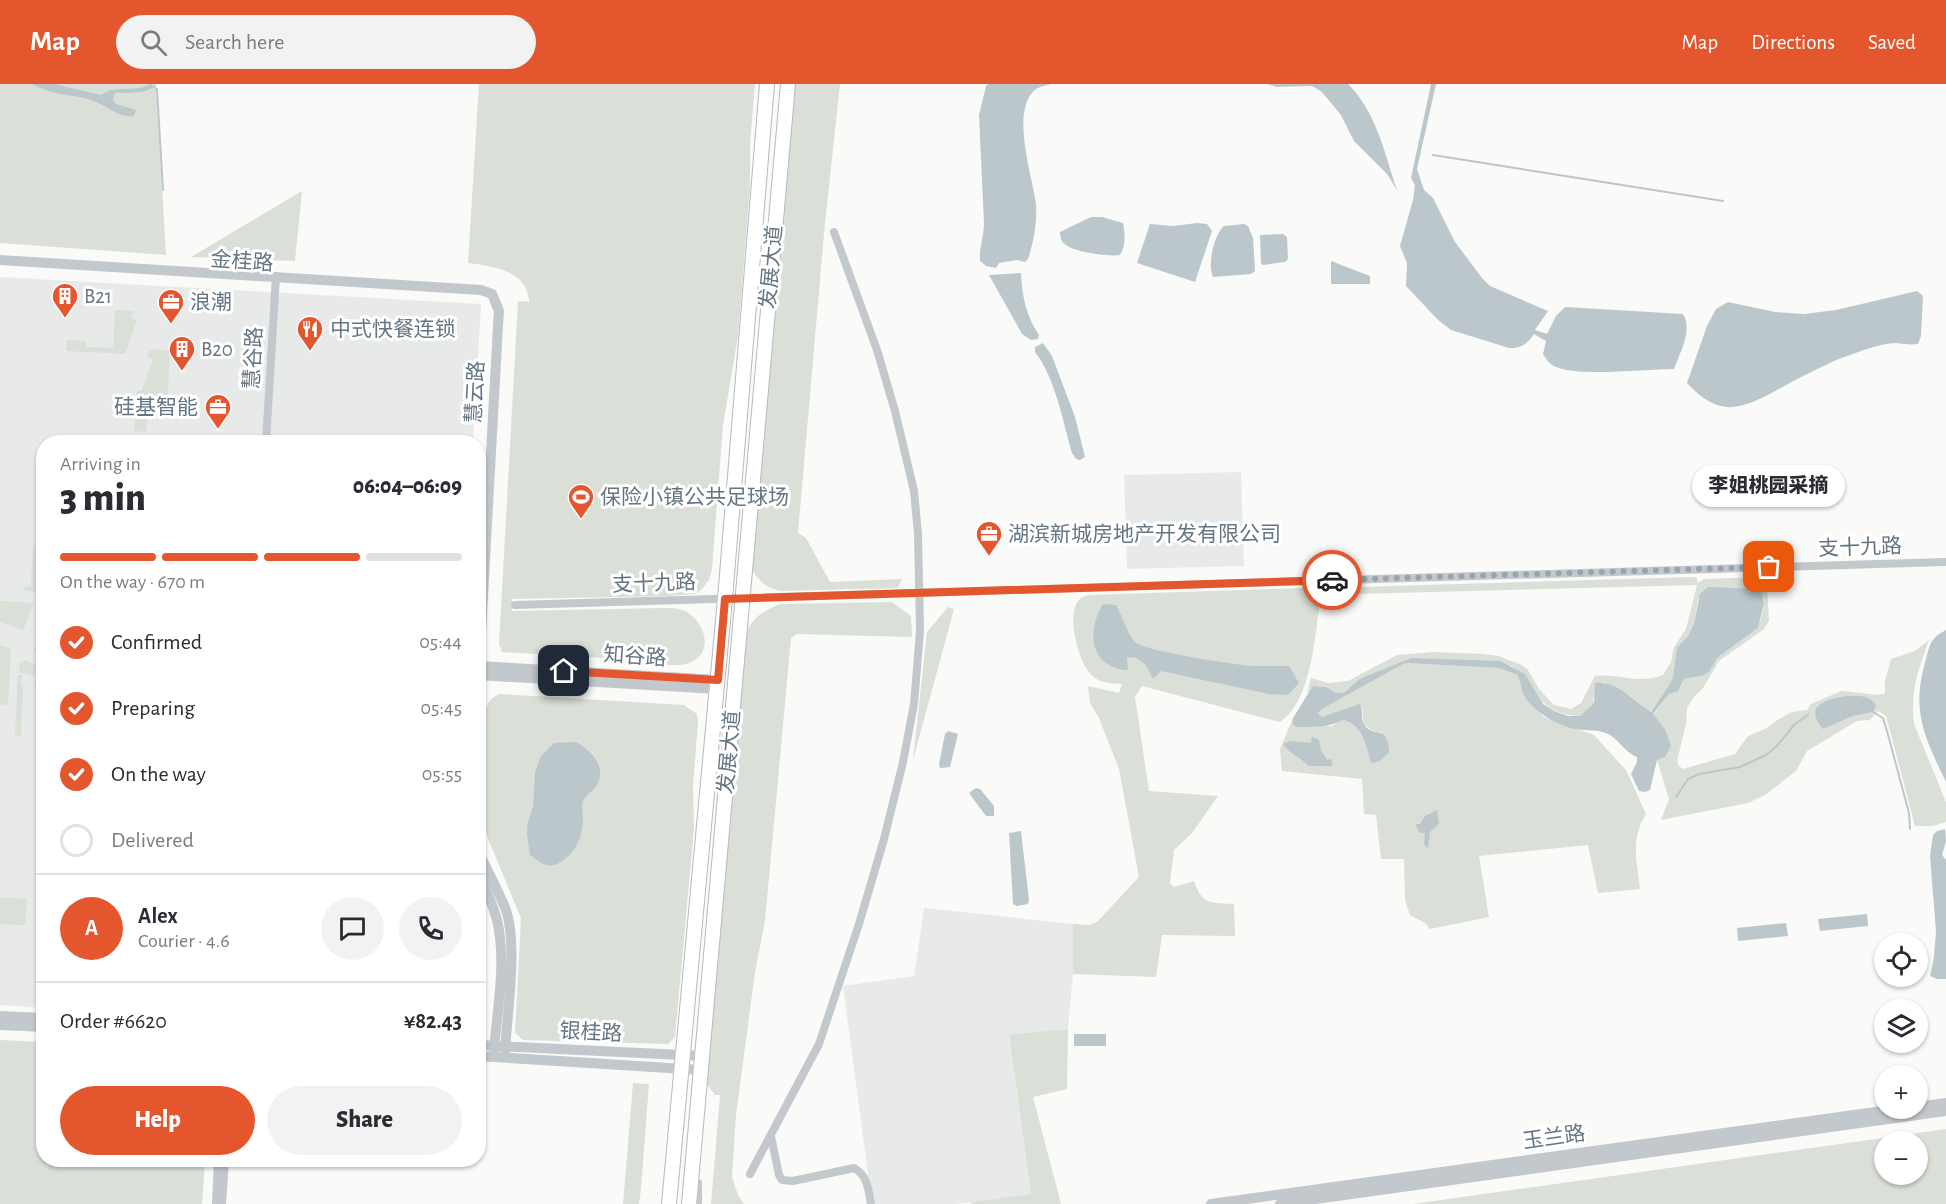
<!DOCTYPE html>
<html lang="en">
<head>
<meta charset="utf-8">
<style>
  body { margin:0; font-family:"Alegreya Sans","Noto Sans SC",sans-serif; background:#f2f2f3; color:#2b2b33; height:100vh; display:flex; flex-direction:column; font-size:22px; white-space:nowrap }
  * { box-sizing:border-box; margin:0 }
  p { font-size:20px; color:#7c7c81 }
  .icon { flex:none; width:33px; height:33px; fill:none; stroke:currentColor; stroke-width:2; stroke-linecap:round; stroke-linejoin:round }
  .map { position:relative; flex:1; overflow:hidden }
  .side { position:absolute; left:36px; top:351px; width:450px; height:732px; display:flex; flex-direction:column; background:#fff; border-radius:24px; box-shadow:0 2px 4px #0004 }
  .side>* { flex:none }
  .tools { position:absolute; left:1874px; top:849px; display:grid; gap:12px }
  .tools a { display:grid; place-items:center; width:54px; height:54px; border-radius:50%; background:#fff; box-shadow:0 2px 4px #0004; font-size:30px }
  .pin { position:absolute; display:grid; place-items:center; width:51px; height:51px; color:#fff; margin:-26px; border-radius:12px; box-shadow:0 3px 9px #0006 }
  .courier { position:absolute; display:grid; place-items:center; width:60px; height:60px; margin:-30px; border:4px solid #e4572e; border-radius:50%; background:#fff; color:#222; box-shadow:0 2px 8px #0007 }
  .bubble { position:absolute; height:42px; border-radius:21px; background:#fff; box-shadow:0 2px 4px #0004; font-size:20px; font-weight:800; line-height:42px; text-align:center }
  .headline em { font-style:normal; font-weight:800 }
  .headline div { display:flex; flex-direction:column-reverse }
  .headline { display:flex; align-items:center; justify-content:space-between; height:102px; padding:0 24px }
  h1 { font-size:39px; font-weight:800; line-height:45px }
  .bar { display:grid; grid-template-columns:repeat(4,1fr); gap:9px 6px; align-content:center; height:72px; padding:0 24px }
  .bar i { height:8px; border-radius:4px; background:#e1e1e2 }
  .bar .on { background:#e4572e }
  .bar p { grid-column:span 4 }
  .line { display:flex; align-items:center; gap:15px; padding:0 24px; border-top:2px solid #e1e1e2 }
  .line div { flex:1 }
  .round { display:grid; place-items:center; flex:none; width:63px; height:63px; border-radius:32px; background:#f2f2f3 }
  ol { padding:0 24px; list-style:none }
  li { display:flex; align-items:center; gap:18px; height:66px }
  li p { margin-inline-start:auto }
  li .icon { padding:6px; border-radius:50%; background:#e4572e; color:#fff; stroke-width:4 }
  li:last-child { color:#7c7c81 }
  li i { width:33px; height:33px; border:3px solid #e1e1e2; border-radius:50% }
  .cta { display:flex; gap:12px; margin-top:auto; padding:12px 24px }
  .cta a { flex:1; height:69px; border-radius:36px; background:#e4572e; color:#fff; font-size:24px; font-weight:800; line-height:69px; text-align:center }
  .cta a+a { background:#f2f2f3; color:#2b2b33 }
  header { display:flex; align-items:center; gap:36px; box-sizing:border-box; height:84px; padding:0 30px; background:#e4572e; color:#fff }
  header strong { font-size:28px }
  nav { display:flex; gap:33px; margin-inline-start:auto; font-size:21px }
  .search { width:420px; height:54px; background:#f2f2f3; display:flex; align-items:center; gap:15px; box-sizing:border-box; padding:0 21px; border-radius:33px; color:#7c7c81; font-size:22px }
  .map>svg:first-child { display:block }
</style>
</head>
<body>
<header>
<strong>Map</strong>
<div class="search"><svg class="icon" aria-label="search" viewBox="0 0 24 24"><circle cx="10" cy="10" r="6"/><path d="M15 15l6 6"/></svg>Search here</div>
<nav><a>Map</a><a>Directions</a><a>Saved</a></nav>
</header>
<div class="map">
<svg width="1946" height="1120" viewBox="0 0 1946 1120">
  <rect width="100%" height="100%" fill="#fafaf8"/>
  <!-- built -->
  <path fill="#e8e9e9" d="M0,193L481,220L473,358H44L43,924L0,921Z
    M1241,388L1244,482L1127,485L1124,391Z
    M924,824L1073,840V890L1068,945L1009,952L1031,1110L957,1120H872L843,902L914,892Z
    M479,831L483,843L479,905L478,831Z"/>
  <!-- green -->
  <path fill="#dadfd7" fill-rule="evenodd" d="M0,0H156L166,171L0,159Z
    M479,0H755L750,59V102L738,252L723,341L712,485L709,496L702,505L695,510L667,512L512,515V527L664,524C672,524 680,524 687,528C713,545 712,583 673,581C666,581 660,581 655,577L502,568L499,560L518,217L529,218C528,186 492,182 468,179Z
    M795,0H840L825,139L798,449L806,454L830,498L902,495L898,504L781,507C766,504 760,498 752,486Z
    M302,107L295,177L191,173Z
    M115,226L134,227L131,234L137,236L125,270L66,267L67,256L86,257V263L113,264Z
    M157,265L170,267L167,327L148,326L146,348L134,347L137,307L142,306L153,275L147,272L149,267Z
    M33,461H43V508L24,507V503L31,502Z
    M1692,493H1696L1698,499L1704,495L1764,493L1767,501L1769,537L1764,545L1719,577L1703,604L1693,614L1687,624L1686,640L1677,677L1679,682L1683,685L1735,670L1748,652L1767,644L1777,636L1792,628L1807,626L1811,620L1841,607L1878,611L1885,609V597L1891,575L1915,567L1929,556C1918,587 1910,607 1914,640L1946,718V738L1932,742H1915L1886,632L1878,627L1870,636L1857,637L1807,667L1796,687L1765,711L1748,719L1661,736L1669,715L1657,676L1665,645L1653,631L1669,610L1679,605L1684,595L1701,592L1717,574L1758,544C1762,531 1769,515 1758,505L1698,515L1694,539L1688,552L1677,565L1673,593L1664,611L1650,628L1629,611L1603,598L1593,615L1594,619L1580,632C1544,632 1533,606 1512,582L1411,574L1359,595L1345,608L1336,609L1326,603L1314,602L1307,610L1311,594L1328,599L1348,597L1397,571L1434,568L1484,570L1498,572L1522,581L1528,586L1539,605L1554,621L1571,625L1581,619L1595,592C1620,589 1637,601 1663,591L1671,578L1674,563L1686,545L1697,501L1321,511C1315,547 1313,616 1280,638L1142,602L1135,613L1149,707L1218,712L1192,749L1174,766L1170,799L1174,803L1194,797C1202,821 1211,819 1234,820L1235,852L1162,851L1156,893L1073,890V840L1090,841L1098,837L1139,793L1119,685L1098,632L1090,619L1088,602L1119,609L1122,600C1113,599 1104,600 1095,594C1079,584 1066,533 1078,517C1081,513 1085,512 1090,511L1303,504L1317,505L1320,510L1325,504Z
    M0,517L34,519L23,546L0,538Z
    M892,518L911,532L912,553L797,550L791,554L765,837L755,888L736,1031L732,1093L738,1111L744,1120H711L720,1011H715L705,998L746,550C753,533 763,527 780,520Z
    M948,523L954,525L913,676L927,548Z
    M43,542H44L43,571L34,567Z
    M0,561L11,565L8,621L0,620Z
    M24,576L43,583V605L35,604V597H40V593L19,588L20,579Z
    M1405,579L1499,584L1517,591L1522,601L1523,609L1544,633L1594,651L1626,686L1646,730C1630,756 1637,777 1640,805L1598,809L1588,761L1479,772L1489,833L1430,845L1425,839L1410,831L1405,816L1404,775H1381L1376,731L1364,730L1362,695L1282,687L1280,665L1293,634V641L1296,643L1332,642L1343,636C1363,641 1366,661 1371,679L1382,649L1371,646L1364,640L1362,624L1322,633L1318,629L1322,625Z
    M18,591H22L21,601L23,602L21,652H15Z
    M500,610L684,621L697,630L698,637L693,702L694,745L675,953L668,960L523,956L515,949L521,834L489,757L480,727L485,628C488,618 491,613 500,610Z
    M0,813L27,815L25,841L0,840Z
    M1068,945L1067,1005L1033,1013L1061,1120H972L971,1118L1031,1110L1009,951Z
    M0,956L43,958L44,1076H205L202,1120H0Z
    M633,999L649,1000L641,1105L639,1120H623Z
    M1946,1045V1120H1413ZM1884,1058H1917V1090H1884Z"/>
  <!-- water -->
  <path fill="#bbc7cb" d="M32,0H54L101,11L110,6L141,4L151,0L153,3C142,11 128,8 115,9L113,15L116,20L136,26L134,32C117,34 107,21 91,16C72,10 50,11 32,0Z
    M988,0H1051C1043,2 1036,3 1031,10C1013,35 1032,91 1036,120C1037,133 1035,149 1032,161C1030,168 1030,174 1025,178L1017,176L999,179L996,184L986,182L980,177C979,164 984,152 984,139L979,31L986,2Z
    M1267,0H1348C1377,29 1384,68 1397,106L1387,90L1354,57L1341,31L1322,8L1312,2L1277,3Z
    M1431,0H1436L1417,85L1424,106L1433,114L1455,158L1482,194L1490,202L1548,227L1535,246L1547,250L1556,232L1565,223L1683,230C1693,246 1680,268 1674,285C1645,285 1581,293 1556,283C1550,281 1546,275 1543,270L1546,257L1534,250C1527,260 1522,264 1509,264L1451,246L1438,236L1406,202L1407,179L1400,162L1413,116L1415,101L1411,94Z
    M1091,133H1102L1123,139C1125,150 1126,162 1120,171C1109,173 1075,168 1066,161C1061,158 1060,153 1060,148Z
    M1197,139L1207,140L1212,147L1195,198L1137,179L1150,140L1173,142Z
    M1244,140L1248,142L1253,154L1255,187L1251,190L1213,193C1207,180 1214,151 1224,142Z
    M1283,150L1287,153L1288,175L1285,178L1263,181L1261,179L1260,151Z
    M1331,177L1370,192V200H1331Z
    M1021,189C1022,212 1026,232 1039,251L1038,255L1031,256L1022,250L989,191Z
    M1917,207L1923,212L1921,252L1918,260C1910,261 1904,260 1896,259C1879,259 1850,271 1834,277C1815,286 1795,296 1777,306C1740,326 1719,334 1687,299L1707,242L1716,225L1728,218L1775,228L1804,230L1836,226Z
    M1043,259L1052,272L1075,333L1085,373L1080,376L1076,375L1072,369C1063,338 1055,293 1035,268V263Z
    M1708,503L1758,505L1762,509L1764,520L1758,544L1717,574L1709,588L1701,592L1684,595L1678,607L1669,610L1653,630L1665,645L1671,662L1665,673L1657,676L1650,706L1645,708L1639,707L1631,690L1637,678V673C1622,666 1619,655 1608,650C1598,645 1587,647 1576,645C1558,642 1530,626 1523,609C1521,603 1521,598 1517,591L1499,584L1405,579L1322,625L1318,629L1322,633L1360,620C1363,626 1361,635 1364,640C1373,655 1388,639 1389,668L1380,677L1371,679C1366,661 1363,641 1343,636C1328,644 1313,643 1296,643L1293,641V634L1313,602L1326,603L1336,609L1345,608L1359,595L1411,574L1500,577L1525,590L1543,620L1554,627L1568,632H1580L1594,619L1595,599C1616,596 1634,617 1651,628L1668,603L1673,593L1677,564L1688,552L1694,539L1700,510Z
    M1103,520L1116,521C1122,531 1128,551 1135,558C1147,568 1233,580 1252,582C1264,582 1277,582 1289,582L1299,599L1288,611L1269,610L1161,587L1153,595L1146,581L1135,573L1127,574L1128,586C1090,584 1086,548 1103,520Z
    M1946,546V698C1925,654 1911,628 1925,579C1930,561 1929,555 1946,546Z
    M1846,612C1858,612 1870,610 1876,622L1873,628L1852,632L1823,645C1803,621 1826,616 1846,612Z
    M948,647L958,650L950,683L940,684L939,680L945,650Z
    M1312,653L1319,656L1321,666L1327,676L1332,675V682H1309C1301,673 1290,671 1283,660L1290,657L1311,659Z
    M576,658C590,666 606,681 598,699C595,706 586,710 583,717C581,722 583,730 583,736C583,753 575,770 559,779C548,785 540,779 530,771L527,750L528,738L533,723L535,689L541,672L554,659Z
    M976,704L980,705L994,722V732H986L969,709Z
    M1437,726L1439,740L1430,748L1428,765L1424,760L1425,749H1420L1415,740H1420L1425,732Z
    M1945,745L1946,757L1942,771L1946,776V895H1937L1930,892L1934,873L1936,847L1930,772L1933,751L1937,747Z
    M1021,747L1029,816L1028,820L1017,822L1013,820L1009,749Z
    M1867,830L1868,842L1820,847L1818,835Z
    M1786,839L1788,852L1738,857L1737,844Z
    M1074,950H1106V962H1074Z"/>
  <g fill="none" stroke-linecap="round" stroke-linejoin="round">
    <!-- stream -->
    <path stroke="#bbc7cb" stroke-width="2" d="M152,2L157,5L163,106
      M1433,71L1723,117
      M1873,628L1883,634L1887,647L1909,729L1910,745
      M1676,713L1688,695L1699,690L1740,683L1766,671L1777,662L1795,640L1808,631"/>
    <!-- primary casing -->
    <g stroke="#b5babe" stroke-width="16">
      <path id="primary" d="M669,1120L725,515L767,0
        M689,1120L788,0"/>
    </g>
    <!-- minor -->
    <path stroke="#c3c8cc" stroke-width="8" d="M266,358L276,192
      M515,521L1946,478
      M771,1052L779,1091L782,1096L793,1097L854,1084C868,1092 868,1105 871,1120
      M750,1090L819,960L859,840L884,755L903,678L914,620L920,547L918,450L914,407L895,327L877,266L834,148
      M216,1120L218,1076
      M222,1120L225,1076"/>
    <!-- tertiary -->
    <path stroke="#c3c8cc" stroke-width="10" d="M0,176L481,206L492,210L499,227L498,242L478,601
      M478,582L718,596
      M478,591L717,605
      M478,767C487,786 498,806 506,826C518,862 507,928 505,968
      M478,788C485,804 493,820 497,836C507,878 497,925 494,967
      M0,932L44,934
      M0,941L44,943
      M478,961L702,972
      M478,972L701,986
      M1917,1023L1946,1019
      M697,1099V1120
      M1211,1120L1904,1024
      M1280,1120L1946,1027"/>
    <!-- primary -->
    <use href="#primary" stroke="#fff" stroke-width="14"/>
  </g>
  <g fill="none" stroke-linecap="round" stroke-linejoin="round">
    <!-- done -->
    <path stroke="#99a4ac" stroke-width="6" stroke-dasharray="0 10.8" d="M1332,496L1769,483"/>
    <!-- route -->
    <path stroke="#e4572e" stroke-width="8" d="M564,587L718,596L725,515L1332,496"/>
  </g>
  <!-- icons -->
  <defs>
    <g id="building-pin" transform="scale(1.35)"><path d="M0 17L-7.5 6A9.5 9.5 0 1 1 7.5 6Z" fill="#e4572e" stroke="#fff"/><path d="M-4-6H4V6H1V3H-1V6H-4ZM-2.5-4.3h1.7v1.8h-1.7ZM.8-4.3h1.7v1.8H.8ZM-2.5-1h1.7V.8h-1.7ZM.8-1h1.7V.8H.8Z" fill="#fff"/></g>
    <g id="office-pin" transform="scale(1.35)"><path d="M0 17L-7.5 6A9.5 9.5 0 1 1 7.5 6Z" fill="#e4572e" stroke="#fff"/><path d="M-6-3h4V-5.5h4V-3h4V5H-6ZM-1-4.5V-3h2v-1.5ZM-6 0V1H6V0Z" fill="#fff"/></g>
    <g id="restaurant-pin" transform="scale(1.35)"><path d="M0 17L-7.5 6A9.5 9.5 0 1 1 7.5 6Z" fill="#e4572e" stroke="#fff"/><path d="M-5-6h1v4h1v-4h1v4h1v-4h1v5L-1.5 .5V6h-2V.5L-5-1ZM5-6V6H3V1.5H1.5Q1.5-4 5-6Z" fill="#fff"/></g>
    <g id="stadium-pin" transform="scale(1.35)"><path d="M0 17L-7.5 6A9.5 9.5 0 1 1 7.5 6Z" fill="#e4572e" stroke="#fff"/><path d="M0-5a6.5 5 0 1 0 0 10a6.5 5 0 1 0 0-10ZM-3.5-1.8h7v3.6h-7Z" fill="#fff"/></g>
  </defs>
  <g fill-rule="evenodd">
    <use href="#building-pin" x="65" y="212"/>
    <use href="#office-pin" x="171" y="218"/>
    <use href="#restaurant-pin" x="310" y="245"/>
    <use href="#building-pin" x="182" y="265"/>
    <use href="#office-pin" x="218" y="323"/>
    <use href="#stadium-pin" x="581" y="413"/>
    <use href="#office-pin" x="989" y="450"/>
  </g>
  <g text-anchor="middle" stroke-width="6" stroke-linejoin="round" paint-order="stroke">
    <!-- street labels -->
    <g font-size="21" fill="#657683" stroke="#fff">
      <text transform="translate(242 177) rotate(4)" y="7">金桂路</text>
      <text transform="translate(771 183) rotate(-85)" y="7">发展大道</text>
      <text transform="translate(253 274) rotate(-87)" y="7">慧谷路</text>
      <text transform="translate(475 308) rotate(-87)" y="7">慧云路</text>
      <text transform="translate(1860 463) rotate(-2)" y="7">支十九路</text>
      <text transform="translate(654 499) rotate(-2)" y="7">支十九路</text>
      <text transform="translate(635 572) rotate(4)" y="7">知谷路</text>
      <text transform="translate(729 668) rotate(-85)" y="7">发展大道</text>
      <text transform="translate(591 948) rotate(3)" y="7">银桂路</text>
      <text transform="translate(1554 1053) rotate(-8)" y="7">玉兰路</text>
    </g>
    <!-- poi labels -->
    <g font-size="21" fill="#657683" stroke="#fff" text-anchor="start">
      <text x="84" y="219">B21</text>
      <text x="190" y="225">浪潮</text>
      <text x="330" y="252">中式快餐连锁</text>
      <text x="201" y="272">B20</text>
      <text x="198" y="330" text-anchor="end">硅基智能</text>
      <text x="600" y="420">保险小镇公共足球场</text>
      <text x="1008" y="457">湖滨新城房地产开发有限公司</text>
    </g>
  </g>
</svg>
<div class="tools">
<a><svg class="icon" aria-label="locate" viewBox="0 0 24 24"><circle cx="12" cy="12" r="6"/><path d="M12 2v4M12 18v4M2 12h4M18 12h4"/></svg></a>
<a><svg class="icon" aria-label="layers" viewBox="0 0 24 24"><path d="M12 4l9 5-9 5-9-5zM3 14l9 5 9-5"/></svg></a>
<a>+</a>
<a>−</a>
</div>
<div class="pin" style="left:1769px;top:483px;background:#ea580c"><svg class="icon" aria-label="bag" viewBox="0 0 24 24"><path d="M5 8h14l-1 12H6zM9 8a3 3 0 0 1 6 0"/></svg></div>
<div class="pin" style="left:564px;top:587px;background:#1f2937"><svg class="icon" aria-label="home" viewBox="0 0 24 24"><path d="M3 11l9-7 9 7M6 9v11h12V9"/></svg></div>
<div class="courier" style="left:1332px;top:496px"><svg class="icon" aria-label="car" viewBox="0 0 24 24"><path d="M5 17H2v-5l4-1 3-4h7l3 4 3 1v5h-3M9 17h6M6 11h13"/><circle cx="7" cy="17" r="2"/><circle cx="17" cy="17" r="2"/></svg></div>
<div class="bubble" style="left:1692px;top:381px;width:153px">李姐桃园采摘</div>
<section class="side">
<div class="headline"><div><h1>3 min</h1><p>Arriving in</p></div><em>06:04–06:09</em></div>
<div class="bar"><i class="on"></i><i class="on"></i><i class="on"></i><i></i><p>On the way · 670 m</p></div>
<ol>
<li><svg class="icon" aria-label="check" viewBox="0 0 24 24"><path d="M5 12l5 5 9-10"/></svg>Confirmed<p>05:44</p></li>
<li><svg class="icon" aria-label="check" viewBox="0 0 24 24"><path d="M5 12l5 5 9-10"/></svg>Preparing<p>05:45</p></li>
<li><svg class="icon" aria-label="check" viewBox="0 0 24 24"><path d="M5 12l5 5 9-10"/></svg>On the way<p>05:55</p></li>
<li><i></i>Delivered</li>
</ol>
<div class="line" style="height:108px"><b class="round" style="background:#e4572e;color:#fff">A</b><div><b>Alex</b><p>Courier · 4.6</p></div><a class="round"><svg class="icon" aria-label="chat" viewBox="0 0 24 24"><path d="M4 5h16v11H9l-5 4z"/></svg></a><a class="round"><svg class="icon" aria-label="phone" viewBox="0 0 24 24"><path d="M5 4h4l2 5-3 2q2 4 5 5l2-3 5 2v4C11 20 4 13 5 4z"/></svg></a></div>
<div class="line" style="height:78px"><div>Order #6620</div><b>¥82.43</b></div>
<div class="cta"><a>Help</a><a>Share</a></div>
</section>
</div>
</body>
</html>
